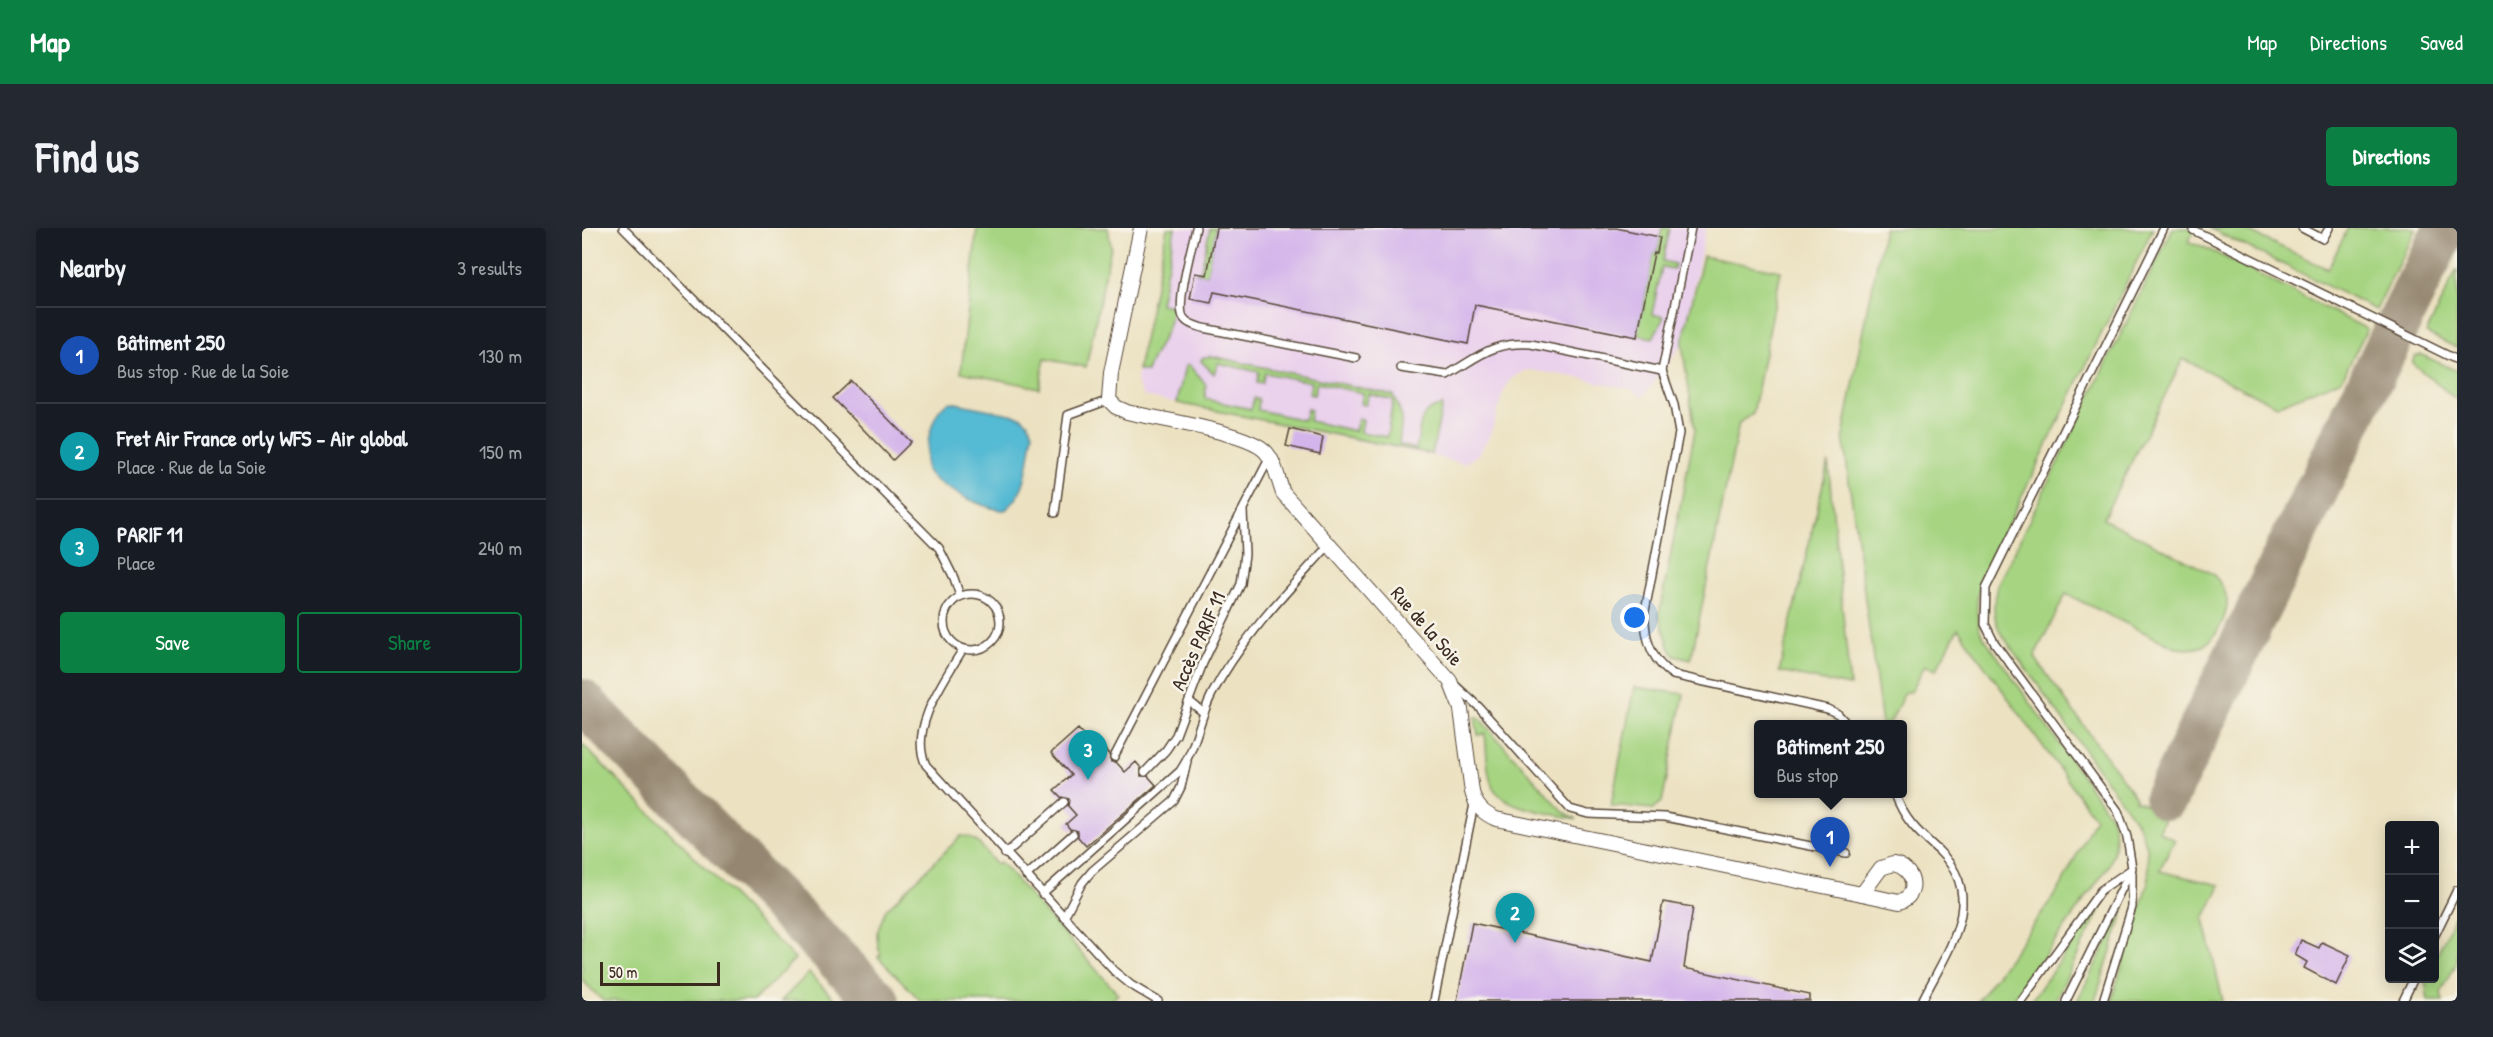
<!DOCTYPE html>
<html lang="en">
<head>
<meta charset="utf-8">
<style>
	body { margin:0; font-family:"Patrick Hand",sans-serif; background:#242831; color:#f1f3f6 }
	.controls { position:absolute; right:18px; bottom:18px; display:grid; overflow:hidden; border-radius:6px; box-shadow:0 3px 15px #0003 }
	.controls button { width:54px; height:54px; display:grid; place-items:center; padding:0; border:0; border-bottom:2px solid #363941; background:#171b24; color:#f1f3f6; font:30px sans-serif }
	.scale { position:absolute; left:18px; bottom:15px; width:120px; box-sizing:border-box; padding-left:6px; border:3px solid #3b2a1e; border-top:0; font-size:16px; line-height:21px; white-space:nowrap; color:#3b2a1e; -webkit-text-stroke:4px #f7f3e8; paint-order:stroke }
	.you { position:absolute; left:1053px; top:390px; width:21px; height:21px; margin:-15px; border:4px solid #fff; border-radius:50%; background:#1a73e8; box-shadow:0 0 0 9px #1a73e833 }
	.badge { display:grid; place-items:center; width:39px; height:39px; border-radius:50%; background:#0b8043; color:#fff; font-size:20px; font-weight:700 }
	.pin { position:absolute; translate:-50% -50px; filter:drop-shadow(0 2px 3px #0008) }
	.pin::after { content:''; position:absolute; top:32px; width:21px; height:18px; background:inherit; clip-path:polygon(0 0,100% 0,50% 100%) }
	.popup { position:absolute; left:1172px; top:492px; width:153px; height:78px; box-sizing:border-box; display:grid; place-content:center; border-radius:6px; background:#171b24; filter:drop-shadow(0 2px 4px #0005); font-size:20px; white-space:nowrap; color:#9ea1a6 }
	.popup b { font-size:22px; color:#f1f3f6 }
	.popup::after { content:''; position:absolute; left:50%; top:100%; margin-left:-12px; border:12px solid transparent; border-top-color:#171b24 }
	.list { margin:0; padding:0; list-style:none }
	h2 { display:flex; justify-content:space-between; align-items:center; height:78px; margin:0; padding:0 24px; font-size:26px }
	h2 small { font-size:20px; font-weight:400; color:#9ea1a6 }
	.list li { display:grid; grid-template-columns:39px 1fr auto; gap:18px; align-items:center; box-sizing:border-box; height:96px; padding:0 24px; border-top:2px solid #363941 }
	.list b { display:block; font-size:22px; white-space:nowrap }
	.list p { margin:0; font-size:20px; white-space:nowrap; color:#9ea1a6 }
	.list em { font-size:20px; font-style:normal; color:#9ea1a6 }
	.actions { display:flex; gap:12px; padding:18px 24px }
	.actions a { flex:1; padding:14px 0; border:2px solid #0b8043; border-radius:6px; text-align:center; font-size:21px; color:#0b8043 }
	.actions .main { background:#0b8043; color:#fff }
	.icon { flex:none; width:33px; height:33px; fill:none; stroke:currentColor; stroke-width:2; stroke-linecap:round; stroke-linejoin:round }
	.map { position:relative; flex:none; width:1875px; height:773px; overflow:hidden; border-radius:6px }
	header { display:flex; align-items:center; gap:36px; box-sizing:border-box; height:84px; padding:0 30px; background:#0b8043; color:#fff }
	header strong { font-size:28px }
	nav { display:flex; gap:33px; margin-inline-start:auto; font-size:21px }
	.intro { display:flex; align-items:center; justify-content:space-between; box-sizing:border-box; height:144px; padding:0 36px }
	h1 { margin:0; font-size:42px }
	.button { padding:15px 27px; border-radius:6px; background:#0b8043; color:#fff; font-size:21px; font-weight:700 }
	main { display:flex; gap:36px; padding:0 36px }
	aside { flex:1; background:#171b24; border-radius:6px; box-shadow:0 3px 15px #0003 }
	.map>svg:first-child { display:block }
</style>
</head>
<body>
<header>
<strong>Map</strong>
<nav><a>Map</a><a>Directions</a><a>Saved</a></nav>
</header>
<div class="intro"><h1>Find us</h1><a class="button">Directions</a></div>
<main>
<aside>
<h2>Nearby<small>3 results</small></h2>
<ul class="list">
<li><span class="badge" style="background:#1a4fb4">1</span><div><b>Bâtiment 250</b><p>Bus stop · Rue de la Soie</p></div><em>130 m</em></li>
<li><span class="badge" style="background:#0f9aa8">2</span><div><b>Fret Air France orly WFS - Air global</b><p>Place · Rue de la Soie</p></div><em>150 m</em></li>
<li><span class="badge" style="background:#0f9aa8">3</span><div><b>PARIF 11</b><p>Place</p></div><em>240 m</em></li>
</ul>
<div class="actions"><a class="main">Save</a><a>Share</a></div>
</aside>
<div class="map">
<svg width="1875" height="773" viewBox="0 0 1875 773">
	<rect width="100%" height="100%" fill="#f7f3e8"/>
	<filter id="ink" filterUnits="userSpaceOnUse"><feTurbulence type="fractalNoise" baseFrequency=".0167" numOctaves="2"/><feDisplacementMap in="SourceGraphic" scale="12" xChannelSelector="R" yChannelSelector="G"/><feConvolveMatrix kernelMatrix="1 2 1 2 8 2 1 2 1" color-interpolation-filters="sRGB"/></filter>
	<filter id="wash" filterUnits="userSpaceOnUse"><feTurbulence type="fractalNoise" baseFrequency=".008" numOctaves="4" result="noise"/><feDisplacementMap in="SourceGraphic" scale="24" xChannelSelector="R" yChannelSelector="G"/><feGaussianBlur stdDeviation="1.35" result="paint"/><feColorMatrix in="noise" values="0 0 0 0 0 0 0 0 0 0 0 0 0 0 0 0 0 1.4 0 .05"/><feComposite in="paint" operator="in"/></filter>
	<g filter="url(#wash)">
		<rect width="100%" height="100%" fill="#ece2c2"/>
		<path fill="#ead1ec" d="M585,0h539l-24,116 -39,53 -12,-8 -57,-12 -43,-7 -7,1 -11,7 -6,7 -5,10 -12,41 -12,18 -12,9 -322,-67 -8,-15z"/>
		<g fill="#a6d481" stroke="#707f50" stroke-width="1.5">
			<path d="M395,0h131l3,19 -25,120 -41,-8 -6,29 -78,-16z"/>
			<path d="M585,0h8l-15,76 11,2c3,22 -18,45 -24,66l-9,-2z"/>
			<path d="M628,0h6l-9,47 -11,-2 5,-2z"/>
			<path d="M1080,0h8l-7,33 12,3 -1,5 -12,-2 -10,47 12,3 -11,21 -16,-3 17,-82h3z"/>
			<path d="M1302,0h269l-170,348c-7,18 -8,39 -2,57l130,184c6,17 5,34 -3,50l-96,134h-34l83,-115 34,-68 -137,-189 -22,41 -11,-5 -14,27h-6l-16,32h-7l-39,-288z"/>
			<path d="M1591,0h22l-7,15 14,3 165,83 -25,50 -65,27 -94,-47 -80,160 110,55c16,18 18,29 8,51 -11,21 -21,26 -45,23l-110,-54 -30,59 -1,4 3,5 98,136 -1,2 31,16 -7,16 16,8 -16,31 61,14 -16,34 19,82h-112l38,-122 -2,-32 -8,-21 -137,-191c-10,-17 -9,-31 -5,-49z"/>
			<path d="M1627,0h32l87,41 20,-41h68l-40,82z"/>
			<path d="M1121,28l78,15 -28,143 -14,9 -48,237 -16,-4 -5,-7 -11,-35 36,-184 -13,-86z"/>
			<path d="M1875,41v79l-31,-15z"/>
			<path d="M1840,127l35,16v29l-45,-37 3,-7z"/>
			<path d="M629,128l182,39 9,22 -3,28 17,4c5,-21 1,-40 26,-43l-10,48 -255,-51 8,-37 4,-1 17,20 -1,14 46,10 3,-11 5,1 -1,11 46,10 3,-11 4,1 -2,11 46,10 3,-12 5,1 -2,12 26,5 6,-37 -24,-6 -3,11 -5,-1 2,-11 -46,-10 -3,12 -5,-1 2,-12 -46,-9 -3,11 -5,-1 2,-11 -41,-9 -4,11 -13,-13 1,-3z"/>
			<path d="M1246,234l22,224 -71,-14z"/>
			<path d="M1052,459l50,7 -22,108 -9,7 -42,-4z"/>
			<path d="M893,489h3l86,95 13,7c-22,-5 -76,-10 -85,-34 -6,-15 -5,-35 -7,-51l-7,1z"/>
			<path d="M0,516l213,215 -42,42h-150l-21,-21z"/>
			<path d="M379,608c16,-1 25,17 35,28l4,-2 118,132 -7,7h-190l-43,-44 3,-3 -3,-6 -1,-15 8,-22z"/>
			<path d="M1525,667l-52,106h-24z"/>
			<path d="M1543,678l-30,95h-18z"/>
			<path d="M1875,684v50l-16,31 2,8h-15l-3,-21 9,-2 1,-19z"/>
			<path d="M227,745l27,28h-55z"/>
		</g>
		<path fill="#55bad3" stroke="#487278" stroke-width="1.5" d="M369,174l69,14c7,4 10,8 13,17 -5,25 -5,62 -28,77 -17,1 -71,-25 -79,-41 -2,-16 6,-64 25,-67z"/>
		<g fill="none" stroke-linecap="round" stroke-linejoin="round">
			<g stroke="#948670" stroke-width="44">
				<path d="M0,473l296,300"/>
				<path d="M1584,570l279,-570"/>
			</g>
		</g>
		<g id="blocks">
			<g fill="#d4b5eb">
				<path d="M634,0h400l44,9 -3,16h-3l-17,84 -162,-32 -7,39 -254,-52 -3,11 -21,-4 5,-26 12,2z"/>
				<path d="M269,153l60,61 -18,18 -60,-62z"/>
				<path d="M708,201l33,8 -3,17 -34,-8z"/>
				<path d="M496,501l20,22 4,-4 7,7 2,8h5l9,10 11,-10 5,6v8h7l8,9 -70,61 -8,-9v-6l-8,-2 -4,-5 10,-9 -8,-9 1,-7 -8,-2 -7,-7 17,-15 -20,-22z"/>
				<path d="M1081,674l30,5 -9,61 126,27v6h-353l15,-78 180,39z"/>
				<path d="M1719,712l18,8 3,-6 28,13 -14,30 -32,-17 3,-6 -12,-7z"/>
			</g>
		</g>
	</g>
	<g filter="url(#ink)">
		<use href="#blocks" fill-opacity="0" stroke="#564637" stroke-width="1.5"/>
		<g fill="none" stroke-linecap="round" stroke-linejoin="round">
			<defs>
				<g id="lane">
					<path d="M41,0l316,320 15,30 6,18"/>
					<path d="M614,0c-4,18 -20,75 -13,89 4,7 13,9 20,11l153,30"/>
					<path d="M1720,0l21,11 6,-11"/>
					<path d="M1611,2l264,130"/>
					<path d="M819,140l46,7c33,-19 44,-33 84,-31l131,27 12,34 5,28 -34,178c-1,26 5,49 28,64l155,34 10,5 9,10"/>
					<path d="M1080,143l29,-143"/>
					<path d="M473,285l13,-98 41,-15"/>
					<circle cx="390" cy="394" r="28"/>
					<path d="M381,421c-18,30 -55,80 -37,116l188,206 17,14 27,16"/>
					<path d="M874,458l23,21 91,102 18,5 77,3 181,36"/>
					<path d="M607,473l15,12"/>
					<path d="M532,529l156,-300"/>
					<path d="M563,544l21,-22 10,-15 27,-72 38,-79 4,-30 -2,-43"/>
					<path d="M1313,566c10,27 23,38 44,57 50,48 7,101 -17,150"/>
					<path d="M423,626l59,-52"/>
					<path d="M444,648l47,-42"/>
					<path d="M460,666l138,-123c16,-23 19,-52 32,-77 30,-57 75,-102 117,-149"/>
					<path d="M482,689l18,-34 10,-12 82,-70 7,-14 6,-25"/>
					<path d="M1852,709l23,-47"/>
					<path d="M852,773l40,-197"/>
					<path d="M1439,773l80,-111 29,-20"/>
					<path d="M1484,773l66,-133 -5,-31 -9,-26 -124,-169 -9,-18 1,-36 178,-360"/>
					<path d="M1521,773l29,-94v-34"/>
					<path d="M1821,773l11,-23"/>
				</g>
				<g id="street">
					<path d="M559,0l-30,145 -2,27 7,7 11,5c30,7 119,20 138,39 10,10 13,29 18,42l167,188 11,28 11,83c4,15 11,21 24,27l366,75"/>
					<path d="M1311,636c21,3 28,31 6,38l-37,-8 19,-26z"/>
				</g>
			</defs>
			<use href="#lane" stroke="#564637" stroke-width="10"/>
			<use href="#street" stroke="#564637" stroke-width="16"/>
			<use href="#lane" stroke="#fff" stroke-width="7"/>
			<use href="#street" stroke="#fff" stroke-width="14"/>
		</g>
	</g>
	<g text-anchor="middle" stroke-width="5" stroke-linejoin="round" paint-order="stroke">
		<g font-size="20" fill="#3b2a1e" stroke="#f7f3e8">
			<text transform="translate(845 398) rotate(49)" y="7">Rue de la Soie</text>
			<text transform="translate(616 413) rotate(-66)" y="7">Accès PARIF 11</text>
		</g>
	</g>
</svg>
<div class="controls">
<button>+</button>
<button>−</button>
<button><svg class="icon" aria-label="layers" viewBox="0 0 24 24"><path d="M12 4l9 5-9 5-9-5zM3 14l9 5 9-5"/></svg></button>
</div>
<div class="scale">50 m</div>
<div class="you"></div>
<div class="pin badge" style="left:1248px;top:639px;background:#1a4fb4">1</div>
<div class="popup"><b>Bâtiment 250</b>Bus stop</div>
<div class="pin badge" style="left:933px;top:715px;background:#0f9aa8">2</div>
<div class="pin badge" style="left:506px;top:552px;background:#0f9aa8">3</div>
</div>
</main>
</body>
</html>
